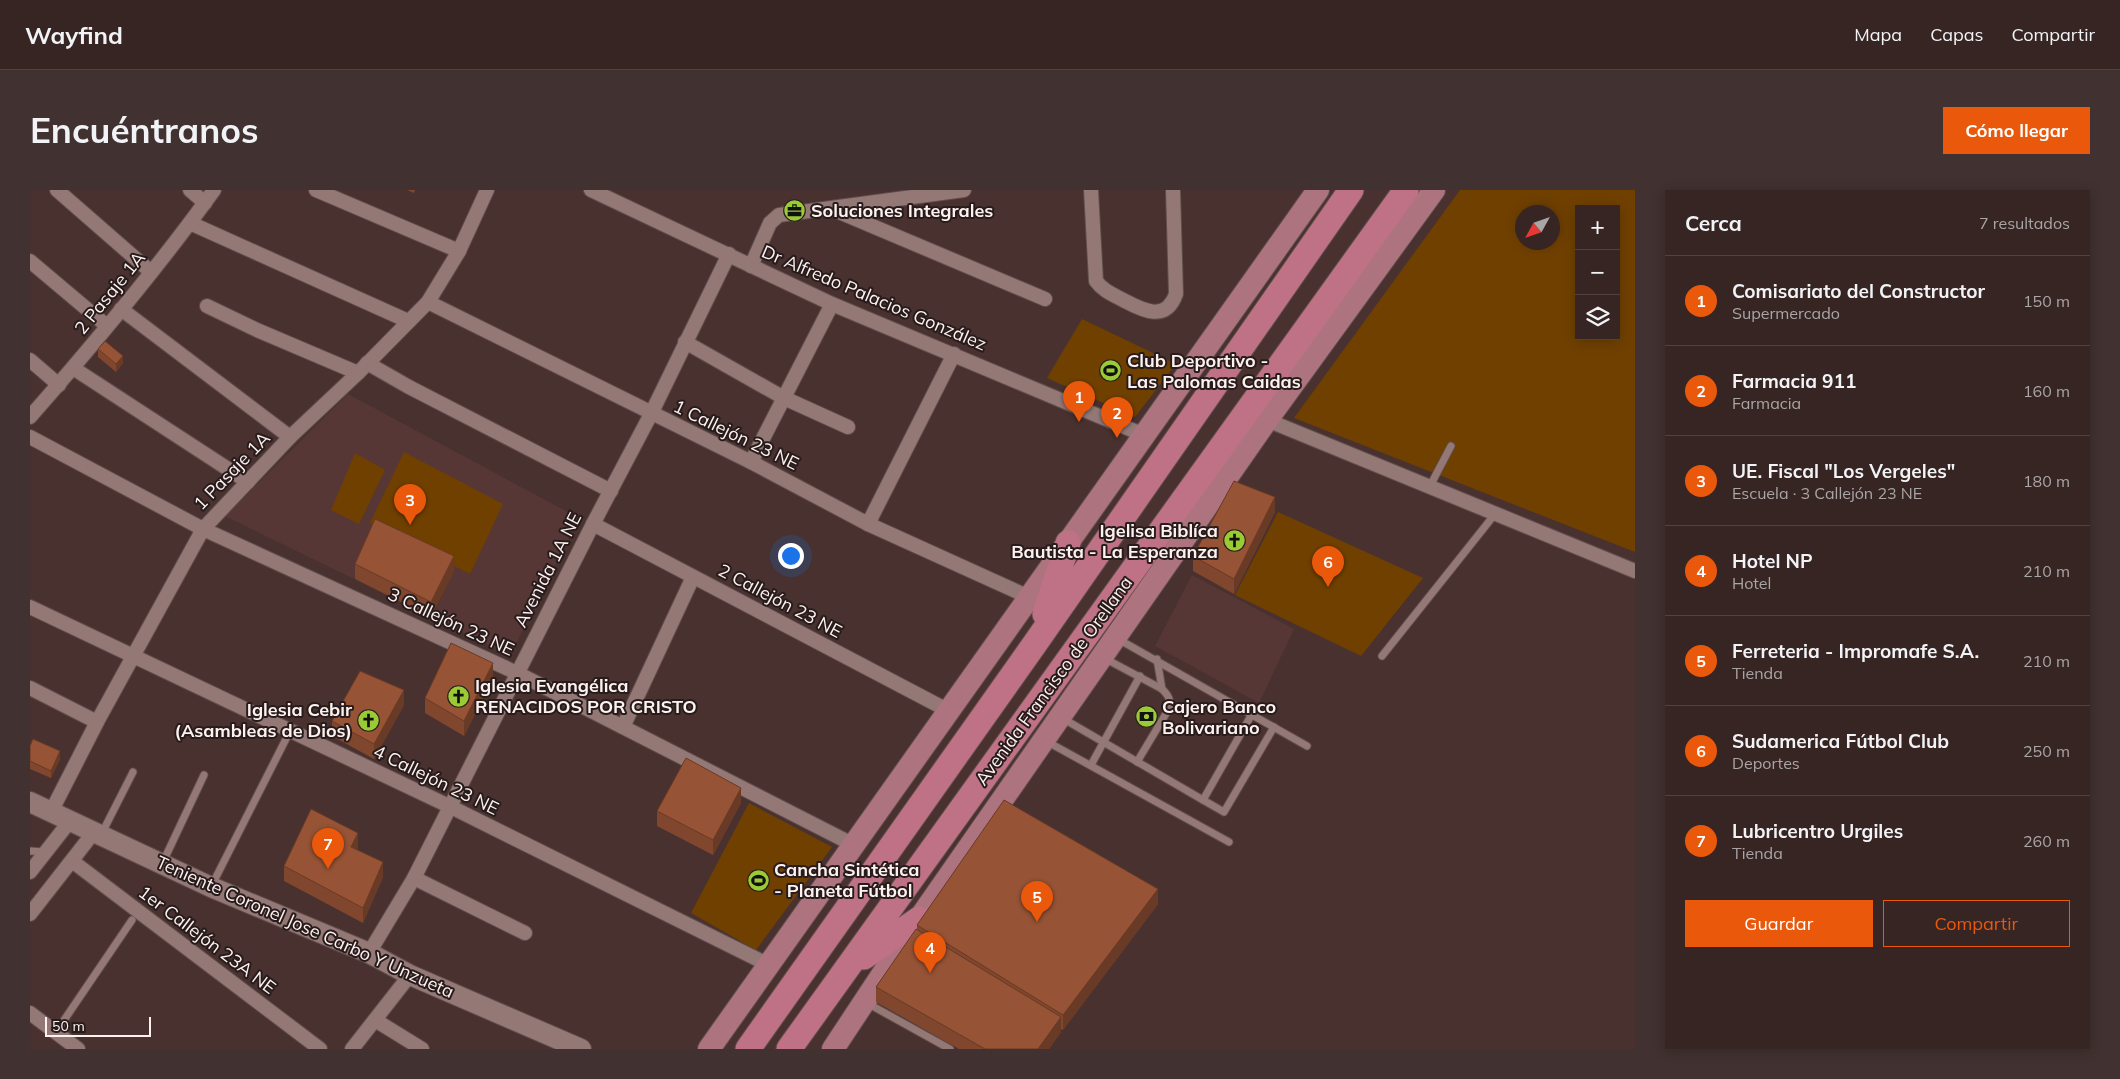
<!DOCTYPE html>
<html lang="es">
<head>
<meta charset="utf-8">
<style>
	body { margin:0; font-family:Mulish,sans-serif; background:#413130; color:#f1f3f6 }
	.controls { position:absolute; right:15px; top:15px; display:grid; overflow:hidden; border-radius:0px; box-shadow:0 2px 12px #0003 }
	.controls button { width:45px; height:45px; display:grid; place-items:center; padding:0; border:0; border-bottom:1px solid #504241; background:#362523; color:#f1f3f6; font:25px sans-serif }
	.compass { position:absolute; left:1485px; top:15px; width:45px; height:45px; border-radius:50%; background:#362523; box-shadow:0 2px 12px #0003; rotate:230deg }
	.scale { position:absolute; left:15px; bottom:12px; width:106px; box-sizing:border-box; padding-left:5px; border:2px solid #fef2f0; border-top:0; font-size:14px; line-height:18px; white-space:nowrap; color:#fef2f0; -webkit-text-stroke:4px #271c1b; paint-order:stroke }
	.you { position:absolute; left:760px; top:365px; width:18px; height:18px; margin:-12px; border:4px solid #fff; border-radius:50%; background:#1a73e8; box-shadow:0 0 0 8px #1a73e833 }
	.badge { display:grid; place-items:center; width:32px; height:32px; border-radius:50%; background:#ea580c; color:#fff; font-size:16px; font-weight:700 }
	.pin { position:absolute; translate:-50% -41px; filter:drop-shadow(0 1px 2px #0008) }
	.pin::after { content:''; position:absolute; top:26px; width:18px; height:15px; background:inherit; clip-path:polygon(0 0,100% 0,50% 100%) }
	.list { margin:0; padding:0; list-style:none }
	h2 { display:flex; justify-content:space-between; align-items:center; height:65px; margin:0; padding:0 20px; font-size:21px }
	h2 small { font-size:16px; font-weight:400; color:#aaa5a6 }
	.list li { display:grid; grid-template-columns:32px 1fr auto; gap:15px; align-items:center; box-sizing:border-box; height:90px; padding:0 20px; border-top:1px solid #504241 }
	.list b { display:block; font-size:19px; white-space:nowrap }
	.list p { margin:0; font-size:16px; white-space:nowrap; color:#aaa5a6 }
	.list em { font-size:16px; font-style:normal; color:#aaa5a6 }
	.actions { display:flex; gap:10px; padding:15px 20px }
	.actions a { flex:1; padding:11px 0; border:1px solid #ea580c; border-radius:0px; text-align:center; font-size:18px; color:#ea580c }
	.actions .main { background:#ea580c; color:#fff }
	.icon { flex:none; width:28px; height:28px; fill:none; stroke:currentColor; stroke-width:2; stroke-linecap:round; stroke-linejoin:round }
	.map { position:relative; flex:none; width:1605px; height:859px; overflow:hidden; border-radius:0px }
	header { display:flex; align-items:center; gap:30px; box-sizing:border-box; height:70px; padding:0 25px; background:#362523; border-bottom:1px solid #504241 }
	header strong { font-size:24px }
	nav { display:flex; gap:28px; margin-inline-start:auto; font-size:18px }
	.intro { display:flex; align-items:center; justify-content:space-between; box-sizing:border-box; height:120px; padding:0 30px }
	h1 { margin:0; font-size:35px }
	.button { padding:12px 22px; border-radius:0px; background:#ea580c; color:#fff; font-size:18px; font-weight:700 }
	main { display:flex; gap:30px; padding:0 30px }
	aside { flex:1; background:#362523; border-radius:0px; box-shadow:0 2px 12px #0003 }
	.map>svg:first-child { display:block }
</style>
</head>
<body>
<header>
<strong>Wayfind</strong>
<nav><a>Mapa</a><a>Capas</a><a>Compartir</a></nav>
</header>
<div class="intro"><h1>Encuéntranos</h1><a class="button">Cómo llegar</a></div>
<main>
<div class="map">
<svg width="1605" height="859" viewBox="0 0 1605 859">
	<rect width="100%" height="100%" fill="#48312f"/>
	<g fill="#563735">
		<path d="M318,204l231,124 -69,138 -78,-39 22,-47 -80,-37 -20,46 -129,-63z"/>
		<path d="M1162,385l102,54 -35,74 -104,-57z"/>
	</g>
	<g fill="#704000" fill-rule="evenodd">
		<path d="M1430,0h175v362l-341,-134zM1549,19h37v127h-37zM1492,22h30v30h-30z"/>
		<path d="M1052,129l94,45 -41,53 -88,-39z"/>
		<path d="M374,262l99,52 -33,70 -100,-51z"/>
		<path d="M325,263l30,17 -26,54 -28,-14z"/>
		<path d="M1248,322l145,66 -62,78 -126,-61z"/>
		<path d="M719,613l83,44 -76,103 -65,-37z"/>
	</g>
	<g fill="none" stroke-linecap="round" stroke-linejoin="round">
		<defs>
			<g id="lane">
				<path d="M1400,296l21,-40"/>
				<path d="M1088,449l189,107"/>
				<path d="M1352,466l113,-142"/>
				<path d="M1074,468l58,31c6,6 8,9 8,18l-33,55"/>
				<path d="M1127,469l5,30"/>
				<path d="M1032,528l141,82 49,-86"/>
				<path d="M1016,551l183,101"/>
				<path d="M1061,575l49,-89"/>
				<path d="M1173,610l21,12 50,-85"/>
				<path d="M72,643l31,-61"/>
				<path d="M0,661l15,1"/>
				<path d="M133,672l41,-87"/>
				<path d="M182,695l78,-154"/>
				<path d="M837,813l83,46"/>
				<path d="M26,842l76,-112"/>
			</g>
			<g id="street">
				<path d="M27,0l94,82"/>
				<path d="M160,0l15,13"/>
				<path d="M286,0l143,61"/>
				<path d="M561,0l241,114 312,131"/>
				<path d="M1061,0l5,91c7,10 18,14 29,20 19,10 41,21 51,-7l-3,-104"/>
				<path d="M802,19l213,90"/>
				<path d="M160,33l218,98"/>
				<path d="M0,71l77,65"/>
				<path d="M721,76l19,-43 9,-8 185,-25"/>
				<path d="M398,112l323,160 117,62 161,73"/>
				<path d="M177,116l50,24 101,43"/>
				<path d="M91,119l169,128"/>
				<path d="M655,152l99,56 64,29"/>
				<path d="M0,170l29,25"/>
				<path d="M337,173l42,24 202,104"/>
				<path d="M43,178l175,114"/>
				<path d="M0,227c64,-73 127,-148 184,-227"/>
				<path d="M1237,230l368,151"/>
				<path d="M0,247l173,92 314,144 337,172"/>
				<path d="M721,272l81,-158"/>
				<path d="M563,334l356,187"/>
				<path d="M838,334l86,-170"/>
				<path d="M0,417l421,200 318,158"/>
				<path d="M0,498l67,34"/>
				<path d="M593,537l70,-150"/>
				<path d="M21,622l46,-90 106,-193 87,-92 68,-64 70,-71 31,-51 28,-61"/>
				<path d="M42,671l248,188"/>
				<path d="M0,682l40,-51"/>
				<path d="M384,688l111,55"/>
				<path d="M0,724l64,-82"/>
				<path d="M339,763l45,-75 179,-354 58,-110 78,-160"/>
				<path d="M0,823l48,36"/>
				<path d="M345,830l47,29"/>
				<path d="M322,859l58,-74"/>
			</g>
			<path id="secondary" d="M0,612l181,85 158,66 41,22 171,74"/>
			<g id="primary">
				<path d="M679,859l609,-859"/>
				<path d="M803,859l86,-130 348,-499 167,-230"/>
			</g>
			<g id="highway">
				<path d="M1015,424l23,-71"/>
				<path d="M834,767l55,-38"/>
				<path d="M718,859l286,-404 317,-455"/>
				<path d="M759,859l617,-859"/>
			</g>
		</defs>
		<use href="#lane" stroke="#604d4b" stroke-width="9"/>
		<use href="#street" stroke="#604d4b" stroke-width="16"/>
		<use href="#secondary" stroke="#604d4b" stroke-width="22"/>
		<use href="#primary" stroke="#604d4b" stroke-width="24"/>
		<use href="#highway" stroke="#604d4b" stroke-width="27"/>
		<use href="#lane" stroke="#937876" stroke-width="7"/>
		<use href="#street" stroke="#937876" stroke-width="14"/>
		<use href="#secondary" stroke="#937876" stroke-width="20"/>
		<use href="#primary" stroke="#ad7480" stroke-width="22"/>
		<use href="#highway" stroke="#bf7286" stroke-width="25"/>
	</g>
	<g fill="#81472e">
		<path d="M377,0h8l-1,3z"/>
		<path d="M68,159l25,14 -7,9 -18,-15z"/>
		<path d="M1245,322l-41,82 -41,-23v-15z"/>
		<path d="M325,374l99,7 -23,46 -76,-38z"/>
		<path d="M463,488l-29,58 -39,-23v-15z"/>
		<path d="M374,515l-30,54 -42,-23v-15z"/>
		<path d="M0,556l30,13 -9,19 -21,-9z"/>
		<path d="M711,613l-28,52 -56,-29v-15z"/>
		<path d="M328,658l-1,2 26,27 -20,46 -79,-42v-15z"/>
		<path d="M1128,714l-95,126 -2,-1v3l-12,17h-90l-83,-47v-15l41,-57v-5z"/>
	</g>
	<g fill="#693a25">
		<path d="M93,166v7l-7,9v-8z"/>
		<path d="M1245,307v15l-41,82v-15z"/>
		<path d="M424,366v15l-23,46v-15z"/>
		<path d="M463,473v15l-29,58v-15z"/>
		<path d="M374,500v15l-30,54v-15z"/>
		<path d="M30,561v8l-9,19v-7z"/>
		<path d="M711,598v15l-28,52v-15z"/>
		<path d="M328,643v15l-7,14v-15z"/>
		<path d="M353,672v15l-20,46v-15z"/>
		<path d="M1128,699v15l-95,126v-15z"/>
		<path d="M1031,827v15l-12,17h-11z"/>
	</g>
	<g fill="#965335" stroke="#693a25">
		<path d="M75,151l18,15 -7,8 -18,-15z"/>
		<path d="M1204,291l41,16 -41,82 -41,-23z"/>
		<path d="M345,329l79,37 -23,46 -76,-38z"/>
		<path d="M421,453l42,20 -29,58 -39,-23z"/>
		<path d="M330,481l44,19 -30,54 -42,-23z"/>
		<path d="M3,549l27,12 -9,20 -21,-10v-15z"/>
		<path d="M656,568l55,30 -28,52 -56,-29z"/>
		<path d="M974,610l154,89 -95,126 -146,-90z"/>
		<path d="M281,619l47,24 -7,14 32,15 -20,46 -79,-42z"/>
		<path d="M886,739l145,88 -23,32h-53l-109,-62z"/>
	</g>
	<defs>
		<symbol id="office-disc" viewBox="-11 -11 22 22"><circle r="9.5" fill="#9acb34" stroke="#271c1b"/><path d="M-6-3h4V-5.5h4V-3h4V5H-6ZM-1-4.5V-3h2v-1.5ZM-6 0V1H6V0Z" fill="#111"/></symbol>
		<symbol id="stadium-disc" viewBox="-11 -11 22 22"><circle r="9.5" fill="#9acb34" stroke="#271c1b"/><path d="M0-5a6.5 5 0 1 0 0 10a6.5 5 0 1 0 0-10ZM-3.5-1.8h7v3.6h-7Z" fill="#111"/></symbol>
		<symbol id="church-disc" viewBox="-11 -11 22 22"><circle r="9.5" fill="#9acb34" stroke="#271c1b"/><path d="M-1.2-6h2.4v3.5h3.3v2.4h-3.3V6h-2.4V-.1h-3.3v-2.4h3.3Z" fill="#111"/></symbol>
		<symbol id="bank-disc" viewBox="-11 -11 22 22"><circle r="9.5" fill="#9acb34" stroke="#271c1b"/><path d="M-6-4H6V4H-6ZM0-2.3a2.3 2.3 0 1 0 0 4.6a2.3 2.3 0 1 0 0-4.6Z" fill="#111"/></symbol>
	</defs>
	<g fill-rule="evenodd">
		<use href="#office-disc" x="752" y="8" width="25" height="25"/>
		<use href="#stadium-disc" x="1068" y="168" width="25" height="25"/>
		<use href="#church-disc" x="1192" y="338" width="25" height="25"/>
		<use href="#church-disc" x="416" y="494" width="25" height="25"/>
		<use href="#bank-disc" x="1104" y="514" width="25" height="25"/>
		<use href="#church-disc" x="326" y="518" width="25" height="25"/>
		<use href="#stadium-disc" x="716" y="678" width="25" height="25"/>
	</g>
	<g text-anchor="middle" stroke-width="4" stroke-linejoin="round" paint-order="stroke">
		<g font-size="18" font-weight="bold" fill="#fef2f0" stroke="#271c1b" text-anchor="start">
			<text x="781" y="27">Soluciones Integrales</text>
			<text x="1097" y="177">Club Deportivo -<tspan x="1097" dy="21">Las Palomas Caidas</tspan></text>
			<text x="1188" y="347" text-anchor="end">Igelisa Biblíca<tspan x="1188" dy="21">Bautista - La Esperanza</tspan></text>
			<text x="445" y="502">Iglesia Evangélica<tspan x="445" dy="21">RENACIDOS POR CRISTO</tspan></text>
			<text x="1132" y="523">Cajero Banco<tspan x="1132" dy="21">Bolivariano</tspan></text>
			<text x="322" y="526" text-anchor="end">Iglesia Cebir<tspan x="322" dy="21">(Asambleas de Dios)</tspan></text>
			<text x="744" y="686">Cancha Sintética<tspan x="744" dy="21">- Planeta Fútbol</tspan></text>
		</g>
		<g font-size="18" fill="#fef2f0" stroke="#271c1b">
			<text transform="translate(80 103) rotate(-51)" y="6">2 Pasaje 1A</text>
			<text transform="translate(844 108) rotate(23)" y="6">Dr Alfredo Palacios González</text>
			<text transform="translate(706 245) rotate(26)" y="6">1 Callejón 23 NE</text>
			<text transform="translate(202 281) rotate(-46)" y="6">1 Pasaje 1A</text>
			<text transform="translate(518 380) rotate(-63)" y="6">Avenida 1A NE</text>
			<text transform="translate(750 411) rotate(28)" y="6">2 Callejón 23 NE</text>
			<text transform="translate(421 432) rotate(25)" y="6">3 Callejón 23 NE</text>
			<text transform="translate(1024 491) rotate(-54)" y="6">Avenida Francisco de Orellana</text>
			<text transform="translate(406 590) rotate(26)" y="6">4 Callejón 23 NE</text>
			<text transform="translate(275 737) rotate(24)" y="6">Teniente Coronel Jose Carbo Y Unzueta</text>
			<text transform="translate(177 750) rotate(37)" y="6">1er Callejón 23A NE</text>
		</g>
	</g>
</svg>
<div class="controls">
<button>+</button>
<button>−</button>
<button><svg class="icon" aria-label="layers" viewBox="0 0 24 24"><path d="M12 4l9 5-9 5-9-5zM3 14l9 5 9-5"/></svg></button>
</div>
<svg class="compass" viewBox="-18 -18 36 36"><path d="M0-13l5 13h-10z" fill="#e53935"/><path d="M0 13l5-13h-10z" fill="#aaa5a6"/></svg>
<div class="scale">50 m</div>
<div class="you"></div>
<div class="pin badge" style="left:1049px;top:232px">1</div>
<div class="pin badge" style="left:1087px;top:248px">2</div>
<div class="pin badge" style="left:380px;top:335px">3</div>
<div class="pin badge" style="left:900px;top:783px">4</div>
<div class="pin badge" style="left:1007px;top:732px">5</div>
<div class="pin badge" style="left:1298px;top:397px">6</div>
<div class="pin badge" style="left:298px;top:679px">7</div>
</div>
<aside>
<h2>Cerca<small>7 resultados</small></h2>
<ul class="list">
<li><span class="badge">1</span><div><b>Comisariato del Constructor</b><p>Supermercado</p></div><em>150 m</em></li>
<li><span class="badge">2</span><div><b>Farmacia 911</b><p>Farmacia</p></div><em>160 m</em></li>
<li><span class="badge">3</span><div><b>UE. Fiscal &quot;Los Vergeles&quot;</b><p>Escuela · 3 Callejón 23 NE</p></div><em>180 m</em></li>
<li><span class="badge">4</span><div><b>Hotel NP</b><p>Hotel</p></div><em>210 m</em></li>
<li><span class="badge">5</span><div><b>Ferreteria - Impromafe S.A.</b><p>Tienda</p></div><em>210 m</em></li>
<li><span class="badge">6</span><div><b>Sudamerica Fútbol Club</b><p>Deportes</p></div><em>250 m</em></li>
<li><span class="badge">7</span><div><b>Lubricentro Urgiles</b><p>Tienda</p></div><em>260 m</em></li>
</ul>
<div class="actions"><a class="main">Guardar</a><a>Compartir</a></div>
</aside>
</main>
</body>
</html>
